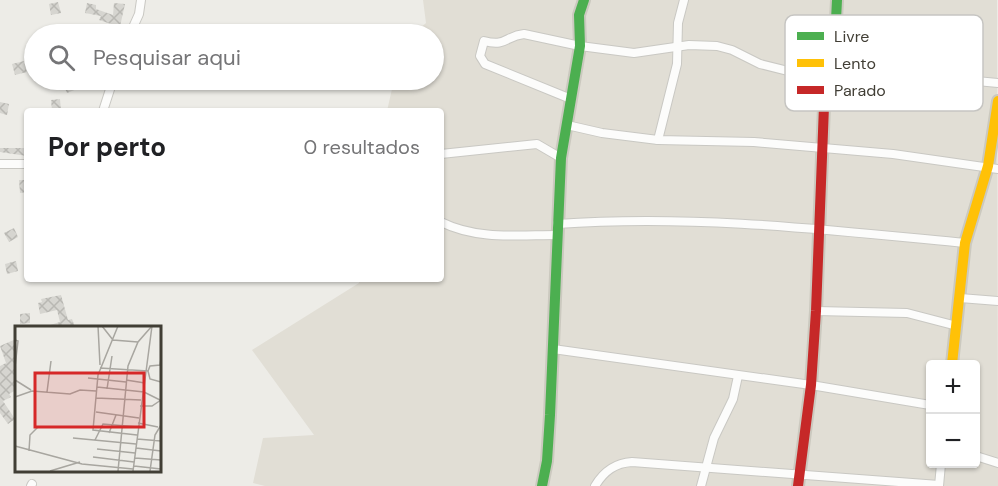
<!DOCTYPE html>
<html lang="pt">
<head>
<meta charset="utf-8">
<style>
	body { margin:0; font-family:"DM Sans",sans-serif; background:#f6f6f6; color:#202124 }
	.controls { position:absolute; right:18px; bottom:18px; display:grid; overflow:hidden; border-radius:6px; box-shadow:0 2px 4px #0004 }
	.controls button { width:54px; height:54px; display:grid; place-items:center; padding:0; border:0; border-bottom:2px solid #e0e0e0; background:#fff; color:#202124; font:30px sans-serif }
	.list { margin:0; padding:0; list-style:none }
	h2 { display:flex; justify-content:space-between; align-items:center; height:78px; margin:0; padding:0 24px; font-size:26px }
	h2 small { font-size:20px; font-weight:400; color:#757577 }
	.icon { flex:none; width:33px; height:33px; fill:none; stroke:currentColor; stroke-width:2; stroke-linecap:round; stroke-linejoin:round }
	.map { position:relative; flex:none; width:998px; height:486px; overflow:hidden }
	.search { position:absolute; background:#fff; box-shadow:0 2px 4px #0004; left:24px; top:24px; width:420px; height:66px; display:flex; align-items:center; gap:15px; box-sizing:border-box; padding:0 21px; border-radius:33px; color:#757577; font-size:22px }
	.panel { position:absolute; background:#fff; box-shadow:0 2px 4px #0004; left:24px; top:108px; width:420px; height:174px; border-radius:6px }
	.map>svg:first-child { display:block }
</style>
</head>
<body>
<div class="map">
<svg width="998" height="486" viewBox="0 0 998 486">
	<defs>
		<pattern id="building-cross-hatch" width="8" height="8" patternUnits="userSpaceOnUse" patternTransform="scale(1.5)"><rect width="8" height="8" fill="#d6d5d0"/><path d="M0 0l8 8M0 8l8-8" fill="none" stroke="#b9b8b3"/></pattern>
	</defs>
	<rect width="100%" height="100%" fill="#edece7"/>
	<path fill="#e1ded5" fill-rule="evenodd" d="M423,0h574l1,486h-733l-12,-3 10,-45 51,-3 -62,-85 107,-67v-4h82v-168h-54l7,-31h40v-46h-21l13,-11zM930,364h46v100h-46z"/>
	<g fill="url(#building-cross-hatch)">
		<path d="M58,2l3,11 -10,2 -2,-11z"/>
		<path d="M87,3l9,2v4l17,6 1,-12 11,1 -6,27 -9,-2 1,-5 -12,-4 2,-4 -16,-3z"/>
		<path d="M24,61l3,11 -12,3 -3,-11z"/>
		<path d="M73,80l4,9 -10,4 -4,-9z"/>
		<path d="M60,99l1,12h-9l-1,-11z"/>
		<path d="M0,102l9,2 -2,11 -7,-2z"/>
		<path d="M0,148h27v8l-27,-4z"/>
		<path d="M19,180h8v12l-7,1z"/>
		<path d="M14,228l4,9 -9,5 -5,-9z"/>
		<path d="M16,261l2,10 -11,3 -2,-10z"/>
		<path d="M61,295l7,25 4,-1 3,8h-24l-1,-2 10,-3 -3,-12 -17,4 -2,-11 4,-1 -1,-3z"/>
		<path d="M30,313v10l-10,1v-10z"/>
		<path d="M16,339v51l-7,4 2,3 -8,4 12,18 -7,5 -8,-11v-47l6,-3 -6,-17z"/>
	</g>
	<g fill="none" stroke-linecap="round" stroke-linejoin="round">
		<defs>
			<g id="street">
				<path d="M130,34l9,-20 2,-14"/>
				<path d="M831,64l50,8 117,11"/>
				<path d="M571,99l-86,-35 -5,-8 4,-15c23,6 21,-5 40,-7l56,12 54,7 55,-8 28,1 15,4 28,14 68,17"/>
				<path d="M103,111l10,-31"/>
				<path d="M567,125l35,8 56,7 96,2 139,12 105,15"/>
				<path d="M658,140l19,-76 1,-41 6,-23"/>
				<path d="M441,154l96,-10 24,14"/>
				<path d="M0,164h27"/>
				<path d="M441,222c36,18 77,13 116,13"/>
				<path d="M557,224c137,-10 273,6 408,19"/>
				<path d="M960,298l38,3"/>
				<path d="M816,311l91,2 50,13"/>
				<path d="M553,349l258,36 119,20"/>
				<path d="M976,456l22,7"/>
				<path d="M31,486l1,-2"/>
				<path d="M595,486c9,-15 20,-23 37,-24l307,23"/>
				<path d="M701,486l13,-48 19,-39 5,-23"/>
				<path d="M939,486l2,-22"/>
			</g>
			<g id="fast">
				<path d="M827,86l8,-46 2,-40"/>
				<path d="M542,486l5,-25 3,-46 11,-257 19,-112 -1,-31 5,-15"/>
			</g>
			<path id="slow" d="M952,364l13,-121 23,-77 10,-65"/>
			<path id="jam" d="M798,486l13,-101 5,-74 8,-205 3,-20"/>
		</defs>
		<use href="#street" stroke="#c9c8c3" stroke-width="10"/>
		<use href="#fast" stroke="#cbc9bf" stroke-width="14"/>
		<use href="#slow" stroke="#cbc9bf" stroke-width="14"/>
		<use href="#jam" stroke="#cbc9bf" stroke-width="14"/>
		<use href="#street" stroke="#fcfcfb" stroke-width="8"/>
		<use href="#fast" stroke="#4caf50" stroke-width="10"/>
		<use href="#slow" stroke="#ffc107" stroke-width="10"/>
		<use href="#jam" stroke="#c62828" stroke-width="10"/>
	</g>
	<g transform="translate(15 326)">
		<rect width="146" height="146" fill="#edece7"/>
		<path fill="none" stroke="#a8a6a0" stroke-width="1.5" d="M83,0l2,39M87,0l11,14 25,2M103,0l-20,49 -5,55 44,5M0,14l3,1 -3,26M85,42l48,3 2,-5 10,-1 1,-6M133,45l2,8 11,3M73,52l38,4M0,54l16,10M111,54l19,3M82,61l47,5 16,8M92,63l5,-33M32,66l4,-31M0,71l17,-6 38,3 10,-4 16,1M81,72l45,2M125,80h12l9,-6M81,86l43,6M123,97l20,4M94,107l7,-18M58,112l63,6M122,113l24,2M80,114l8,-16 35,3M0,120l67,18 51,5M121,122l25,3M82,123l38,4M14,125l1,-16 8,-8M78,131l41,5M120,132l26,2M119,140l27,3M35,145l30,-9M103,145l10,-105 10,-24 14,-16M118,145l19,-145M135,145l5,-36 6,-10"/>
		<path fill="#d62828" fill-opacity="0.15" stroke="#d62828" stroke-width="3" d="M20,47h109v54h-109z"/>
		<rect width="146" height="146" fill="none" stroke="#413e35" stroke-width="3"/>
	</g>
	<rect x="785" y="15" width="198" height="96" rx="9" fill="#fff" stroke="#c6c5c2" stroke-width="1.5"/>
	<rect x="797" y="32" width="27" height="8" fill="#4caf50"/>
	<rect x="797" y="59" width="27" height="8" fill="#ffc107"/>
	<rect x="797" y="86" width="27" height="8" fill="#c62828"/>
	<g font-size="16" fill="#413e35">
		<text x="834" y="42">Livre</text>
		<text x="834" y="69">Lento</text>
		<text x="834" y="96">Parado</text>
	</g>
</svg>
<div class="controls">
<button>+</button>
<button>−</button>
</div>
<div class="search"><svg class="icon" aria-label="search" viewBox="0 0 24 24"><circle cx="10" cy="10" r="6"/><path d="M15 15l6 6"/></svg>Pesquisar aqui</div>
<section class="panel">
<h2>Por perto<small>0 resultados</small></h2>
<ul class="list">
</ul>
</section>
</div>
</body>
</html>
